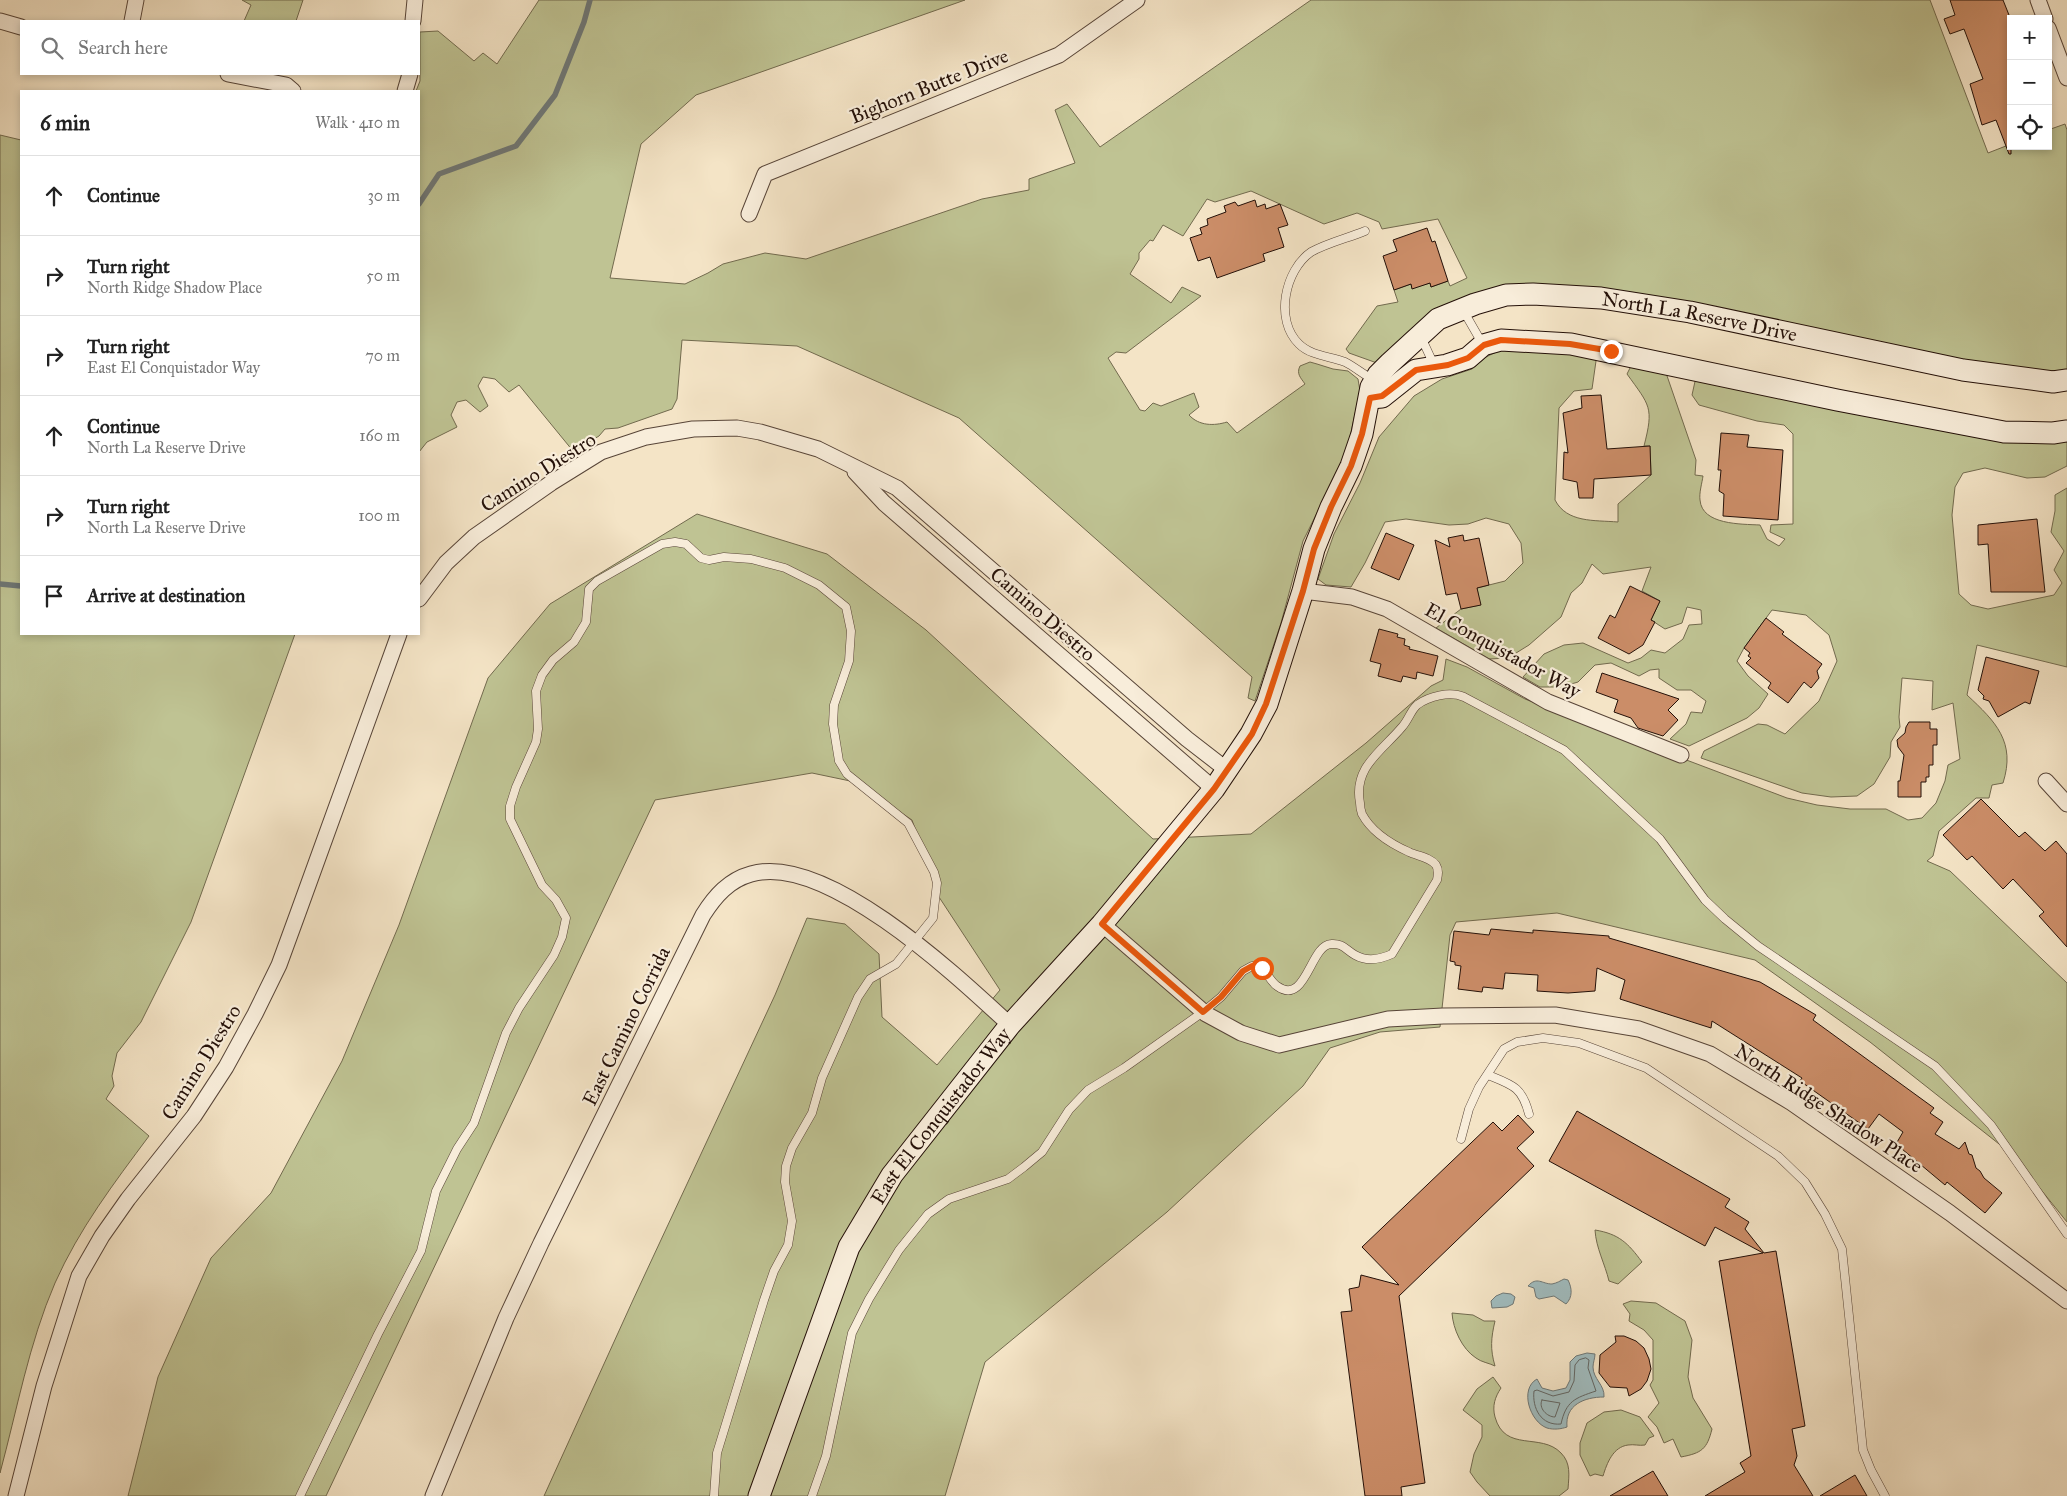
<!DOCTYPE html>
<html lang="en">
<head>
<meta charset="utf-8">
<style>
	body { margin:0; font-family:"IM FELL Great Primer",serif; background:#f2f2f2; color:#222 }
	.controls { position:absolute; right:15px; top:15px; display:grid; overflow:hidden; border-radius:0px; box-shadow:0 2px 8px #0003 }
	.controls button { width:45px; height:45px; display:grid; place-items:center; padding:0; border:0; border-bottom:1px solid #e0e0e0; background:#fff; color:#222; font:25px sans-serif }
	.stop { position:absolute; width:15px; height:15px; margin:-11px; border:4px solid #ea580c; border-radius:50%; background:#fff }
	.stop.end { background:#ea580c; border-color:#fff; box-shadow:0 1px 5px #0008 }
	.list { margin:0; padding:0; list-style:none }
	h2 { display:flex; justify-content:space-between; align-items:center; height:65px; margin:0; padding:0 20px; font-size:21px }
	h2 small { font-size:16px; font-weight:400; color:#767676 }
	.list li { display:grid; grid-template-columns:32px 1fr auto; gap:15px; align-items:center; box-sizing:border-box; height:80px; padding:0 20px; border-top:1px solid #e0e0e0 }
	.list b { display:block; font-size:19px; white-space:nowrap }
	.list p { margin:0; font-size:16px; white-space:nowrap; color:#767676 }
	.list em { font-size:16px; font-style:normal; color:#767676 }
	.icon { flex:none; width:28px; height:28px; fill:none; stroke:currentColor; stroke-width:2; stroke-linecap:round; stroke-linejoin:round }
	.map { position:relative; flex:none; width:2067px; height:1496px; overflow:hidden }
	.search { position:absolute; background:#fff; box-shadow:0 2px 8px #0003; left:20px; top:20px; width:400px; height:55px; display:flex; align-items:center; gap:12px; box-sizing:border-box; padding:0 18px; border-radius:0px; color:#767676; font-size:19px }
	.panel { position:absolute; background:#fff; box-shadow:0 2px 8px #0003; left:20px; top:90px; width:400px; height:545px; border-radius:0px }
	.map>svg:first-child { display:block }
</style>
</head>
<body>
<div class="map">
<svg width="2067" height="1496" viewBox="0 0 2067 1496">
	<rect width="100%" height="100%" fill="#f4e4c6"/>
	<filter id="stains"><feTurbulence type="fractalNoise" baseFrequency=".004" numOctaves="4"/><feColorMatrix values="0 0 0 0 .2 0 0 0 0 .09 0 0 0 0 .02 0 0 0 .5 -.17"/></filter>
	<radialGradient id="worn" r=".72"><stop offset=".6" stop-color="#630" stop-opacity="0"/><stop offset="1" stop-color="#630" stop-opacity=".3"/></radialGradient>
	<g fill="#bfc393" stroke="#726a4e">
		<path d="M242,0h61l-7,21h-52l7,-16z"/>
		<path d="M539,0h426l-269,95 -55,49 -31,134 75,6 23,-11 15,-9 42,-11 41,6 176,-60 47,-9v-11l46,-16 -20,-53 12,-6 33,43 211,-147h619l58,153 23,-9v2h37v-16l17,-6 2,6v246l-568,-85 -122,72 -28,-10 -3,-4 31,-43 21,-4 -4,-12 17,-6 1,4 18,-5 1,4 17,-6 2,5 17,-8 -29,-59 -56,10 -3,-7 -22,-9 -33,11 -73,-33 -36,11 -8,-3 -24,37 -20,-11 -10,16 -3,-1 -11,13v6l-9,15 41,29 11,-16 19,9 -75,57 -10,-1 -8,6 32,52 5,1 8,-8 8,3 33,-13 5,14 -10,8c10,11 25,11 38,7l10,11 68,-49c-4,-6 -9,-10 -5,-18l10,-4 7,2 16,5 15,2 10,8 2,12 -14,64 -43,86 -22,82 -26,78 -7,-3 4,-21 -293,-259 -162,-72 -115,-6 -5,59 -5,10 -54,19 -13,1 -6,7 -26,15 -54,-66 -10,7 -14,-13 -12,-2 -5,9 10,20 -8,6 -14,-12 -9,2 -6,13 6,12 -30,15 -8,10v-361h-3l4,-10v-49l18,-1 36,30 9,-8 14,11z"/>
		<path d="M0,135l21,5v494h274l-104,288 -50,100 -24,31 -5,23 2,10 -8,13 43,37c-35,47 -70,93 -94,147 -26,60 -38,127 -55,190z"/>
		<path d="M1502,349l95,5 -5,35 -18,2 -15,17 -4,92c12,23 39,20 63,22v-18l33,-29 -1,-29h-6c10,-39 6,-40 -17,-72l4,-8 34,4 31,90 -1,15 8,1c-1,7 -4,17 -3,24 2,25 41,24 60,25l7,14 12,7 6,-7 -15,-7 1,-7 22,-1v-90l-9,-9 -27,-4 -58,-16 -7,-10 4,-18 371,61v28l-22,11 -18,1 -42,-10 -22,5 -8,14 -3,28 7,79 12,11 17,4 66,-14 8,-12 -8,-13 10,-19 -13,-19 4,-21v-16l12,-7v179l-90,-22 -10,50c29,27 49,47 36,88l-11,2 -3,13h-13l-37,33 -6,25 -6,5 23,10 117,112v239l-54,-67 -143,-113 -115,-82 -198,-47 -101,9 -6,13 -10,92 -60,5 -50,16 -27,38 -136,126 -182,150 -40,134h-401l89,-196 142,-305 32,-77 38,6 34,30 3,63 55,48 63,-75 -61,-93 -27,-77 -57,-38 -43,-9 -157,27 -329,696h-198l30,-119 53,-119 60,-65 71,-132 57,-136 89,-247 62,-74 147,-90 130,40 99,76 227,209 98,-5 115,-91 65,-57 12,-6 3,-21 21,8 58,32 262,99 30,7 33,4h36l22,11 14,-2 14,-15 9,-22 3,-16 12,-6 -7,-56 -21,7 1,-29 -31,-3 -3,39 1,10 -9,15 -1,15 -16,27 -17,12 -26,1 -29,-4 -101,-35 3,-7 54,-27 9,1 18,9 34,-33 18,-40 -8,-26 -23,-20 -34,-5 -28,38 -7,13 11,15 20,18 -9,14 -12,10 -58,28 -19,-7 16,-15 5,-12 11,1 4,-12 -15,-11h-14l-18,-12v-9l-9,1 -11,6 -28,-13 -16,2 -17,17 -17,5h-21l-17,-10 21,-23 20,-9 19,-2 45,20 13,-5 10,-8 14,3 18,-14 6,-14 13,-1 -1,-14 -14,-3 -5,16 -17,6 -14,-9 9,-19 -18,-10 9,-24 -48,7 -11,-10 -10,19 -11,10 -10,24 -32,28 -21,13 -19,1 -53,-31 25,-19 19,-4 -3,-17 28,-7 18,-18 -2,-20 -12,-19 -23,-6 -18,6 -19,1 -43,-6 -21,3 -20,41 -14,24 -25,-2 -8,-6 16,-45 26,-51 19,-46 35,-41 28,-17 30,-10 14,-12z"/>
		<path d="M1595,1230c24,4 33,13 47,32l-24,22 -9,-3c-4,-17 -13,-33 -14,-51z"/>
		<path d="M1631,1301l25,2 29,18 7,19 -4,37 5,21 19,31c-5,20 -10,24 -31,28l-8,-18 -9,4 -7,-16 -9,-10 11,-14 -9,-18 3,-5v-40l-9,-10 -15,-9 1,-7 -7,-10z"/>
		<path d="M1452,1313l21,2 11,6h11c-4,17 -5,28 0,45 -6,-3 -14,-4 -19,-8 -14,-9 -23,-29 -24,-45z"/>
		<path d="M1493,1377l8,11c-6,9 -9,18 -6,29 10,36 46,15 66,36 10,10 8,22 7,36l-9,7h-69l-13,-14 -7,-10 4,-18 8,-17v-12l-19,-15 14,-21z"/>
		<path d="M1621,1410l19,7 14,19 -5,2 -4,7c-6,1 -11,-1 -17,0 -15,2 -21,18 -25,31l-8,-2 -5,2 -10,-21v-12l7,-20 17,-11z"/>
	</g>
	<g fill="#a0bcbf" stroke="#6e7776">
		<path d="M1564,1279l4,1c4,8 5,17 -2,24l-12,-8 -15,3 -3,-2 -2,-9 -6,-2c9,-10 14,-2 24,-2 5,-1 8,-3 12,-5z"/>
		<path d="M1503,1293l8,1 4,3 -2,7 -6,3 -15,1 -1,-7 5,-5z"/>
		<path d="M1587,1353l8,1c0,4 -2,9 -2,13 0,12 12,18 11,30 -20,0 -39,8 -37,30 -6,2 -13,3 -20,1 -17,-6 -28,-39 -10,-49l5,9 11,3 13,-3 4,-8v-18l6,-6z"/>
	</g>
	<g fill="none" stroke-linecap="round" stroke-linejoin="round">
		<g stroke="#626664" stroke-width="1">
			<path d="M1586,1358l3,2 -1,8 8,23c-21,7 -30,10 -35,33 -20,2 -29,-16 -27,-33l3,-1 16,6 16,-4 5,-11 1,-16 4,-5z"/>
			<path d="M1542,1400l18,3 -5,14c-8,0 -17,-9 -13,-17z"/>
		</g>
		<g stroke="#6e7776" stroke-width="5.5">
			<path d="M419,204l20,-30 77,-28 39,-51 29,-73 6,-22"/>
			<path d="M0,584l21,2"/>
		</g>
	</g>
	<g fill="#cb8d68" stroke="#241008">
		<path d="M1950,0h53l8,20v134h-2l-13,-34 -14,5 -12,-41 13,-5 -19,-50 -14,5 -6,-15 11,-4z"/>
		<path d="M1255,200l2,7 8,-3 1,5 14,-5 8,21 -10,3 6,19 -21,7 2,7 -48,17 -7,-21 -12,4 -8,-23 12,-4 -2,-6 8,-3 -1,-6 19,-7 -2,-6 11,-4 3,4z"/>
		<path d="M1427,228l5,14 3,-1 13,40 -17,6 -1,-4 -18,6 -1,-5 -17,6 -11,-34 14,-5 -4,-11z"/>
		<path d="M1601,395l6,54 43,-3 1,29 -57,4 -1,19h-14l-2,-16 -14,-3 1,-27 4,1 -5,-40 19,-5 -1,-12z"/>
		<path d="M1721,433l28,2 -2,12 36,3 -5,70 -55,-4 1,-22 -5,-3 2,-21h-3z"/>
		<path d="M2037,519l8,73h-54l-3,-48 -10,1v-20z"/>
		<path d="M1386,533l28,12 -15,35 -28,-12z"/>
		<path d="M1463,535l1,6 15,-3 10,47 -12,3 4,17 -20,4 -4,-16 -11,2 -11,-55 15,7 -2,-9z"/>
		<path d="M1630,586l30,15 -9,19 4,2 -12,23 -14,9 -31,-16 12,-23 5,3z"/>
		<path d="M1766,618l18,14 -2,2 40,30 -5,7 2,7 -8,10 -7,-6 -16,21 -20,-15 3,-5 -25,-20 5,-5 -3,-2 2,-3 -6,-5z"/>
		<path d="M1379,629l19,5 -1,3 8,2 -1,6 6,2 -1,2 29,7 -5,20 -16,-4 -1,7 -13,-3 -2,6 -23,-6 3,-12 -11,-3z"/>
		<path d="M1986,657l53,14 -9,33 -5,-2 -27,15 -9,-16 -6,-2 1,-3 -6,-6z"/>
		<path d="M1602,673l77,26 -11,11 10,10 -15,16 -25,-8 -7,-10 -17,-6 4,-12 -22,-8z"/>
		<path d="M1909,722h21v7h7v16h-4v20h-4v12h-3v5h-5v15h-23v-16h2l4,-26 -6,-8 -1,-7 8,-7 1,-6z"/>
		<path d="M1981,799l38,38 6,-5 20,19 11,-10 11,13v93l-28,-31 5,-4 -31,-33 -10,10 -31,-33 -5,4 -24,-25z"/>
		<path d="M1491,929l42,4v-3l76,6v2l151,44 56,33 -3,5 121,88 -4,5 13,9 -8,12 24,15 6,-7 4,12 3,1 4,13 4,3 4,7 18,15 -17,20 -38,-31 -2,3 -49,-41 7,-12 -24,-18 -11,15 -68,-48 2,-3 -90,-57 -1,7 -91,-29 5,-19 -28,-12 -2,23 -27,2 -31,-2 1,-16 -33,-2 -2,16 -20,-2 -1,5 -24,-3 3,-23 -6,-1v-3l-5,-1 4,-30 35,4z"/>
		<path d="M1577,1111l153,88 -5,8 24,15 -4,7 19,24 12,-2 29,175 -13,3 5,27 -3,9 19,31h-108l40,-24 -5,-9 11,-7 -32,-195 44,-8 -48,-26 -10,19 -156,-85z"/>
		<path d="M1518,1115l16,17 -17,16 17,18 -135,130 26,187 -24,4 1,9h-37l-24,-184 11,-1 -3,-22 10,-2 2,-12 38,10 -37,-38 131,-125 9,9z"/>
		<path d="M1615,1336h9l12,5 8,7 5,11 2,10 -4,12 -6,8 -12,7 -2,-8 -17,-1 -11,-14 1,-18 16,-13z"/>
		<path d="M1653,1471l15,25h-58z"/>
		<path d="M1855,1475l12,21h-47z"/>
	</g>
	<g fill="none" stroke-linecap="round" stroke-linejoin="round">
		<defs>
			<g id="lane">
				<path d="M1365,231c-17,7 -38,12 -54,21 -26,18 -37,68 -12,92 12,12 31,12 46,18 10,5 19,13 29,18"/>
				<path d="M1463,310l19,33"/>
				<path d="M1421,337l13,28"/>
				<path d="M1488,1075c25,10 34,12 41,39"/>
				<path d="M1461,1139l8,-30 10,-22 25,-38 13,-7 26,-4 36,5 67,25 132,88 27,26 20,32 17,35 21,201 8,20 14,26"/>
				<path d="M300,1496l78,-162 43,-83 15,-60 21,-42 17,-26 32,-90 13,-25 35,-53 8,-18 4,-19 -10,-18 -14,-15 -32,-66v-13l6,-19 20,-45 2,-13 -2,-38 6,-16 11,-15 21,-18 12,-20 3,-33 8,-8 65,-37 13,-2 11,2 15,14 8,2 15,-3 27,2 34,9 34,17 27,22 5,24 -2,30 -15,44 -1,19 6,37 8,13 61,49 26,49 3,11 -4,35 -37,46 -26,15 -12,18 -36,81 -10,35 -20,35 -6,18 -1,16 7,39 -4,24 -14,26 -10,29 -47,153 -3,43"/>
				<path d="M812,1496l14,-40 26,-123 17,-34 30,-49 29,-36 21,-15 59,-20 16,-12 18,-15 27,-42 19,-20 36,-22 79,-56 18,-15 22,-26 9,-5 10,2c5,5 9,14 15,18 29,21 33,-41 54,-42 12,-1 15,6 24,11 12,7 26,4 37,-1l45,-74c1,-5 2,-10 -1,-15 -6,-8 -19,-9 -27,-13 -18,-8 -38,-21 -47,-38 -1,-3 -2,-8 -2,-11 -7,-36 22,-52 42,-76 6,-6 9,-17 15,-22 12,-9 33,-14 47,-8l100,53 96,89 45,61 20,19 33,27 177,120 56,59 76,109"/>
			</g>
			<g id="street">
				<path d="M2038,0l7,19"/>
				<path d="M0,21l21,6"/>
				<path d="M132,21l4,-21"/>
				<path d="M413,21l2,-21"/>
				<path d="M2048,28l19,50"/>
				<path d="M228,74l58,11 7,6"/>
				<path d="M405,91l5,-17"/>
				<path d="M749,214l16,-40 294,-119 78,-55"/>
				<path d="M855,472l29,31 330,286"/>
				<path d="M1303,591l49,6 35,12 161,93 133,53"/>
				<path d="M419,599l27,-36 28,-26 77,-54 50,-31 45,-15 47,-8 44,-1 23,4 58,17 79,39 290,251 40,31"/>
				<path d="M2046,781l21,23"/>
				<path d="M1102,924l104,90 35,19 38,12 109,-26 55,-3 112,-1 84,14 71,25 82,49 158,110 117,88"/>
				<path d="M16,1496l28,-110 35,-110 23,-40 26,-37 66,-83 32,-49 29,-53 24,-49 19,-52 101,-279"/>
				<path d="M433,1496l73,-178 35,-75 162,-328c12,-19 26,-35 48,-41 75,-22 207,103 259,151"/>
			</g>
			<g id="secondary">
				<path d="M1370,398l12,-1 34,-27 31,-5 21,-7 15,-13 18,-5 70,4 266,56 167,32 49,1 14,-2"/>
				<path id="s1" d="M759,1496l90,-249 43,-72 118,-150 92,-101 112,-135 37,-55 16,-30 36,-113 11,-42 17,-42 20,-41 11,-32 9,-47 7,-12 12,-12 48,-44 37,-15 31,-9 27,-1 68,4 89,14 273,58 90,12 14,-2"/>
			</g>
		</defs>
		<use href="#lane" stroke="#584538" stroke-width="9"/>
		<use href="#street" stroke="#584538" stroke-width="17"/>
		<use href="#secondary" stroke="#241008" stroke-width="23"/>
		<use href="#lane" stroke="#f8edda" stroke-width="8"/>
		<use href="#street" stroke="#f8edda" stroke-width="15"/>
		<use href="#secondary" stroke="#f8edda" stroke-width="21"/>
	</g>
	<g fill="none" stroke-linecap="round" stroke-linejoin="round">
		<path stroke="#ea580c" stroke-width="6" d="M1262,968l-10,-2 -9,5 -22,26 -18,15 -101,-88 112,-135 38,-55 14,-30 37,-113 11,-42 17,-42 20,-41 11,-32 8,-36 12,-2 34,-26 32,-5 20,-7 16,-13 17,-5 69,4 41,7"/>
	</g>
	<g text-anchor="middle" stroke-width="4.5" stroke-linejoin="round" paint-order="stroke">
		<g font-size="20" fill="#241008" stroke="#f8edda">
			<text transform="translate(929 86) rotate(-22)" y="7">Bighorn Butte Drive</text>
			<text dy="7" stroke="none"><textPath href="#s1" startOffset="1650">North La Reserve Drive</textPath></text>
			<text transform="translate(538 472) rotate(-32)" y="7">Camino Diestro</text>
			<text transform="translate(1043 614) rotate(41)" y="7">Camino Diestro</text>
			<text transform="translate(1503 650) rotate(29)" y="7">El Conquistador Way</text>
			<text transform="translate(626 1026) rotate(-64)" y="7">East Camino Corrida</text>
			<text transform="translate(201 1062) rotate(-58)" y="7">Camino Diestro</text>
			<text transform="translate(1829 1108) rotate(33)" y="7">North Ridge Shadow Place</text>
			<text dy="7" stroke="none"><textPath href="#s1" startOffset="425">East El Conquistador Way</textPath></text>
		</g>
	</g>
	<rect width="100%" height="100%" filter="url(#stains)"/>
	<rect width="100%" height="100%" fill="url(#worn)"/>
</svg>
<div class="controls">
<button>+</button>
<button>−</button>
<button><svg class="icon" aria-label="locate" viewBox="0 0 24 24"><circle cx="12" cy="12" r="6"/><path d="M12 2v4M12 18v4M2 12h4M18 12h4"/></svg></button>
</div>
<div class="stop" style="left:1262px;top:968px"></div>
<div class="stop end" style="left:1611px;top:351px"></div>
<div class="search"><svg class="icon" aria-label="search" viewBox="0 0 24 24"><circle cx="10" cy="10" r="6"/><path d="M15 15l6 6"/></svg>Search here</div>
<section class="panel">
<h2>6 min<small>Walk · 410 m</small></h2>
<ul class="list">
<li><svg class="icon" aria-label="ahead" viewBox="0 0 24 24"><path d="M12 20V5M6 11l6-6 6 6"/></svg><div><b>Continue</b></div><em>30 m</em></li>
<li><svg class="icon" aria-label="right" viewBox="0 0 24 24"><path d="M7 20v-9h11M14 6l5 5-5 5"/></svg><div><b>Turn right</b><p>North Ridge Shadow Place</p></div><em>50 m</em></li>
<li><svg class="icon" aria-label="right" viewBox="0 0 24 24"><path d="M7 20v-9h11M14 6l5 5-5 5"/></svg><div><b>Turn right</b><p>East El Conquistador Way</p></div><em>70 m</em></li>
<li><svg class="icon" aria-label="ahead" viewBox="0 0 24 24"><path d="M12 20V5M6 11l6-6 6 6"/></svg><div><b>Continue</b><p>North La Reserve Drive</p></div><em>160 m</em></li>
<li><svg class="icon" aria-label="right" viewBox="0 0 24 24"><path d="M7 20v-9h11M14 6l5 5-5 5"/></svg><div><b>Turn right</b><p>North La Reserve Drive</p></div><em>100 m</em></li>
<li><svg class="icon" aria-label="arrive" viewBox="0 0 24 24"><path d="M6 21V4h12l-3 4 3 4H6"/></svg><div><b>Arrive at destination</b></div></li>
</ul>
</section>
</div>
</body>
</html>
